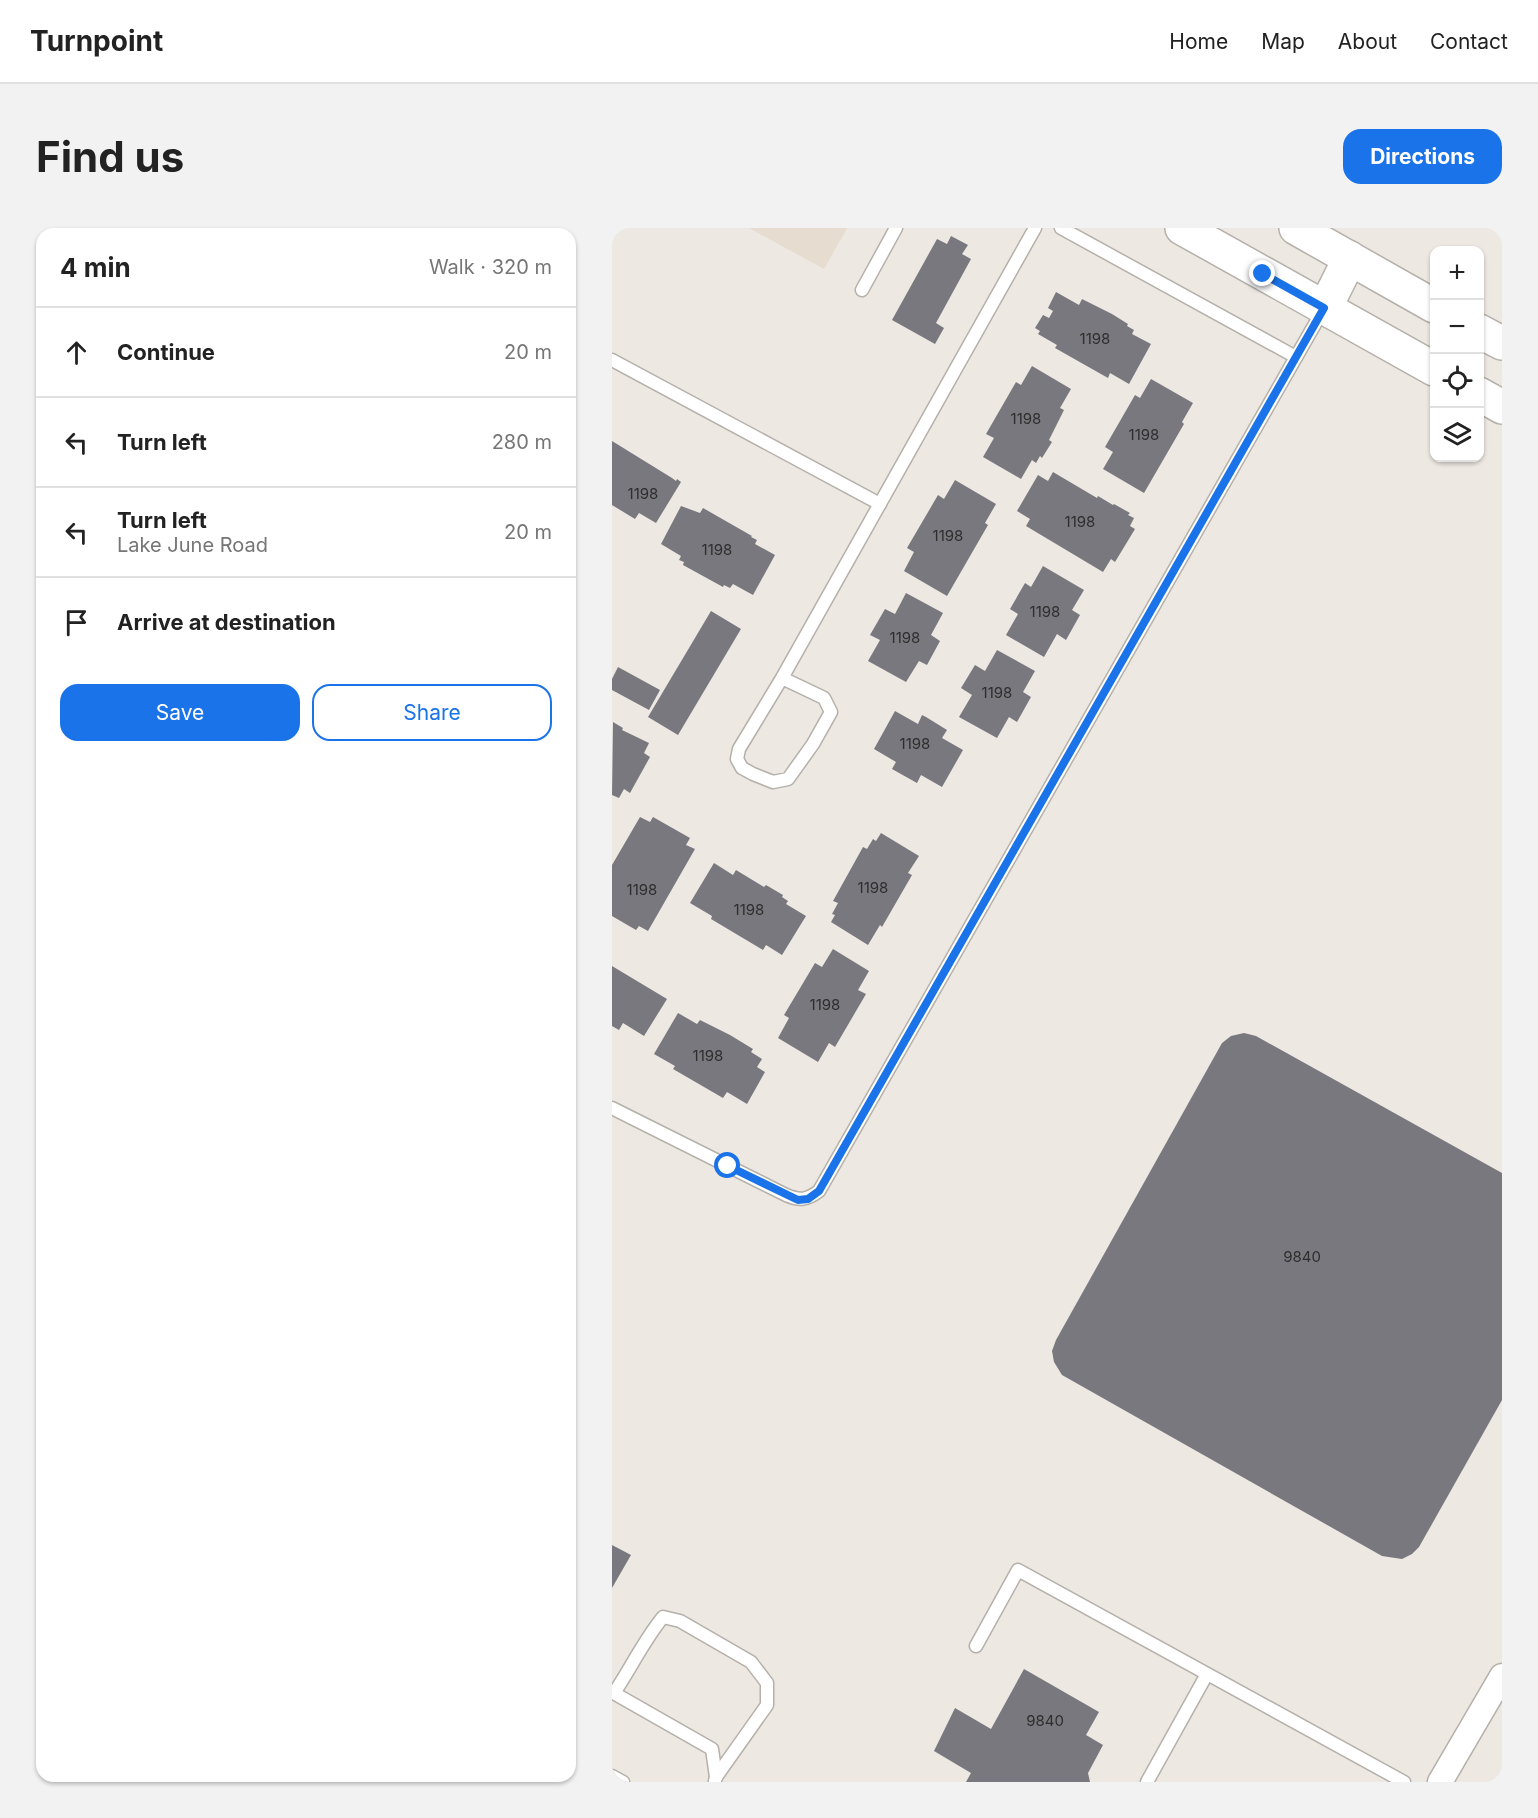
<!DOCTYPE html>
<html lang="en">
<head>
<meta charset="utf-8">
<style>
	body { margin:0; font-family:Inter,sans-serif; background:#f2f2f2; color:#222 }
	.controls { position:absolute; right:18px; top:18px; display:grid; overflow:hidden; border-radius:12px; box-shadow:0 2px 4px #0004 }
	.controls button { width:54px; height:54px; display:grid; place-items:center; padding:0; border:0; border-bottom:2px solid #e0e0e0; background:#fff; color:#222; font:30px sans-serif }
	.stop { position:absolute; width:18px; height:18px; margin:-14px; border:4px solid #1a73e8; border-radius:50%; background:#fff }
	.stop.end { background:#1a73e8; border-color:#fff; box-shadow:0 2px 6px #0008 }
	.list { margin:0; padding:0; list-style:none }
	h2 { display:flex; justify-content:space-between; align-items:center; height:78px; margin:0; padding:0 24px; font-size:26px }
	h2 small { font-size:20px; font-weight:400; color:#767676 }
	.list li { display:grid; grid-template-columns:39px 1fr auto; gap:18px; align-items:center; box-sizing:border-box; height:90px; padding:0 24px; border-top:2px solid #e0e0e0 }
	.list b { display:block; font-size:22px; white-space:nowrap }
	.list p { margin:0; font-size:20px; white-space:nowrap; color:#767676 }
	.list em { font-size:20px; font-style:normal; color:#767676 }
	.actions { display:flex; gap:12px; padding:18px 24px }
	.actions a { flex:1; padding:14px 0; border:2px solid #1a73e8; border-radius:18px; text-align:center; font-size:21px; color:#1a73e8 }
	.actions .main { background:#1a73e8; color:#fff }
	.icon { flex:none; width:33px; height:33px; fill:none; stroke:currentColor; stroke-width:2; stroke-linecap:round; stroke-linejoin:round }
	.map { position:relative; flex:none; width:890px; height:1554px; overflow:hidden; border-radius:18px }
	header { display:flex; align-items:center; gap:36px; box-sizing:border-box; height:84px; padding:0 30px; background:#fff; border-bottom:2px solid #e0e0e0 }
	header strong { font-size:28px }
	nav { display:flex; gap:33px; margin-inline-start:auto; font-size:21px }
	.intro { display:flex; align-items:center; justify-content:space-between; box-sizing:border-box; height:144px; padding:0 36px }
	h1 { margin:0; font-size:42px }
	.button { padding:15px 27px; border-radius:18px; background:#1a73e8; color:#fff; font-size:21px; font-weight:700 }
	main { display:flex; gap:36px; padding:0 36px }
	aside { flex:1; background:#fff; border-radius:18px; box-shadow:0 2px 4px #0004 }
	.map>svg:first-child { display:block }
</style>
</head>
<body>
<header>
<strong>Turnpoint</strong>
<nav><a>Home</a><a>Map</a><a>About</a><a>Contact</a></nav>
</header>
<div class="intro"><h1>Find us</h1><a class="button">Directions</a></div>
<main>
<aside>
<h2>4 min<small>Walk · 320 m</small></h2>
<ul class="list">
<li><svg class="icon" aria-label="ahead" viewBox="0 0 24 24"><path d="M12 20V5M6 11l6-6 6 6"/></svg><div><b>Continue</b></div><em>20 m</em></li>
<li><svg class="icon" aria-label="left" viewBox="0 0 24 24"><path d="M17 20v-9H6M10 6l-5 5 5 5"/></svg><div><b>Turn left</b></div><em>280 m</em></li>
<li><svg class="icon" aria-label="left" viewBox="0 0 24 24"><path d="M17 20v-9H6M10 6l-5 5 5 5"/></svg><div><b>Turn left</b><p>Lake June Road</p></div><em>20 m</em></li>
<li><svg class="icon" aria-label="arrive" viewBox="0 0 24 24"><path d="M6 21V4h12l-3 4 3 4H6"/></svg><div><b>Arrive at destination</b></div></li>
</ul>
<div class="actions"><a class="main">Save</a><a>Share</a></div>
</aside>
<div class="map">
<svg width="890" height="1554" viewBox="0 0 890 1554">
	<rect width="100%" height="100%" fill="#ede8e2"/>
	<path fill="#e6dcd0" d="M137,0h98l-23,41z"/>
	<g fill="#78787e">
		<path d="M339,8l17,9 -6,9 9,5 -35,64 8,5 -9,16 -43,-24 45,-81 10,5z"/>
		<path d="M444,64l23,13 3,-6 30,15 16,10 -1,2 7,4 -2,4 19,10 -22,40 -19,-11 -2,5 -53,-30 2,-3 -19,-11 2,-3 -5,-3 8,-13 6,3 4,-7 -5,-3z"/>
		<path d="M420,138l39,23 -11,19 4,2 -15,30 3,2 -10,16 -2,-2 -4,7 -4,-3 -11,19 -38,-22 11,-19 -8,-4 30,-52 5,3z"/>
		<path d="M539,151l42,24 -11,19 2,2 -40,69 -41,-24 10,-17 -8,-5 30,-52 5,3z"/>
		<path d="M0,213l60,37 4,3 1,-2 4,3 -25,41 -17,-10 -4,6 -23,-14z"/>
		<path d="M441,244l44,26 1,-2 15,9 1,-1 16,9 -2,2 6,3 -4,8 5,3 -20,33 -4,-3 -8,13 -77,-46 4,-7 -13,-8 21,-36 10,6z"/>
		<path d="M343,252l41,24 -11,19 3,2 -41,71 -43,-25 10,-19 -7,-4 31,-53 6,4z"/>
		<path d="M69,278l19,7 3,-5 49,28 -1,1 6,3 -2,4 20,11 -22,40 -20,-11 -3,4 -6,-3 -1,2 -40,-22 1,-3 -5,-2 2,-4 -20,-12z"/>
		<path d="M431,338l41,24 -12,20 8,5 -14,25 -9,-6 -13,23 -38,-22 12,-21 -8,-5 15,-26 6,4z"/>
		<path d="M294,365l37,20 -12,22 9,6 -13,24 -8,-4 -13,21 -38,-21 12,-21 -10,-5 15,-26 10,5z"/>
		<path d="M99,383l30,18 -63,106 -30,-18z"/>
		<path d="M385,422l38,21 -12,21 8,5 -14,25 -8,-5 -12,21 -38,-21 13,-22 -11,-7 14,-23 10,6z"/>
		<path d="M6,439l42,23 -11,20 -37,-20v-11z"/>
		<path d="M283,483l23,13 4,-9 4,2 21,13 -5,8 21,12 -21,37 -21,-12 -4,8 -25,-14 4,-7 -22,-13z"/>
		<path d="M1,494l10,6 -1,2 27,13 -5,10 6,4 -20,36 -6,-4 -5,9 -7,-3z"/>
		<path d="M28,589l10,5 3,-5 37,21 -4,7 9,4 -47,82 -9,-5 -3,4 -24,-14v-51z"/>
		<path d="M269,605l38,23 -11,17 4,2 -30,52 -2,-2 -12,20 -37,-23 4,-7 -3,-1 6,-11 -5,-2 30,-54 4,2 6,-10 3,2z"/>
		<path d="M102,635l19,12 3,-5 28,17 2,-2 17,10 -1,2 6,4 -2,3 20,12 -24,39 -16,-10 -3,5 -52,-31 1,-3 -22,-13z"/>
		<path d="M221,721l36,22 -11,19 8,4 -31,53 -6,-4 -11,19 -40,-24 11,-20 -5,-3 31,-52 7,4z"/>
		<path d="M0,738l55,33 -23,37 -21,-13 -4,7 -7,-4z"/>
		<path d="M66,785l19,11 3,-4 30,15 23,14 -2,3 11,7 -5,8 8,5 -18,32 -20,-12 -4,6 -50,-29 2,-3 -21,-12z"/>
		<path d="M632,805l12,3 246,137v227l-83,147 -7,7 -10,5 -20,-3 -320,-181 -8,-13 -2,-11 4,-11 166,-297 9,-7z"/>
		<path d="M0,1317l19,10 -19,33z"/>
		<path d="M412,1441l75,43 -13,23 17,10 -15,28 2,9h-124l5,-9 -37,-22 21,-43 36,21z"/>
	</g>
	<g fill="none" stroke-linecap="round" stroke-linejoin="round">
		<defs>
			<g id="service">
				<path d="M449,0l235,129"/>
				<path d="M250,62l34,-62"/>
				<path d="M0,132l268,144"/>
				<path d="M170,450l42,20 7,14 -18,32 -25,35 -15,3 -20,-8 -11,-6 -5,-9 2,-10 43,-71 253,-450"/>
				<path d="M0,880l174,87c14,6 21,5 33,-4l504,-881"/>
				<path d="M364,1418l42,-76 386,212"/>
				<path d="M0,1464l100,57 4,28 -1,4"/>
				<path d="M2,1465c17,-25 30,-53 49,-76l17,4 71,41 16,21v22l-51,72"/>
				<path d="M0,1548l11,6"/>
				<path d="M535,1554l60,-108"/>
			</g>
			<path id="minor" d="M828,1554l62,-106"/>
			<g id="secondary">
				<path d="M570,0l252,141"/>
				<path d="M684,0l138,78"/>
				<path d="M713,80l25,-50"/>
				<path d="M867,103l23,12"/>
				<path d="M867,166l23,13"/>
			</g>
		</defs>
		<use href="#service" stroke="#b5b0aa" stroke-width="15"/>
		<use href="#minor" stroke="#b5b0aa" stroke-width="27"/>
		<use href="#secondary" stroke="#b5b0aa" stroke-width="36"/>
		<use href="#service" stroke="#fff" stroke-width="12"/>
		<use href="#minor" stroke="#fff" stroke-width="24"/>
		<use href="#secondary" stroke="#fff" stroke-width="33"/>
	</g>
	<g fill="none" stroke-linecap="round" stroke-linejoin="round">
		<path stroke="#1a73e8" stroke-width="8" d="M116,938l70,34 10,-1 11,-8 505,-883 -61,-34"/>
	</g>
	<g text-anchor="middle" stroke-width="4.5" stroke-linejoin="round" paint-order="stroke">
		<g font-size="15" fill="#2f2e2e">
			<text x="483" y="116">1198</text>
			<text x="414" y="196">1198</text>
			<text x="532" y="212">1198</text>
			<text x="31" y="271">1198</text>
			<text x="468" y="299">1198</text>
			<text x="336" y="313">1198</text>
			<text x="105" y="327">1198</text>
			<text x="433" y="389">1198</text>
			<text x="293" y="415">1198</text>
			<text x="385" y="470">1198</text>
			<text x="303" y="521">1198</text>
			<text x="261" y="665">1198</text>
			<text x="30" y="667">1198</text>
			<text x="137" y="687">1198</text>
			<text x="213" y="782">1198</text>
			<text x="96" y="833">1198</text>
			<text x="690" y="1034">9840</text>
			<text x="433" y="1498">9840</text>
		</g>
	</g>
</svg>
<div class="controls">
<button>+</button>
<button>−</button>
<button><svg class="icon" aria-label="locate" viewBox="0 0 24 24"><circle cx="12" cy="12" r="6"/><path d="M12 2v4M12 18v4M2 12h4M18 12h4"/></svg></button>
<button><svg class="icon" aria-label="layers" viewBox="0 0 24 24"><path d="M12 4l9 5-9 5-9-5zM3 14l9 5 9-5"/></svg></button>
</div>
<div class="stop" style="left:116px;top:938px"></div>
<div class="stop end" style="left:651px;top:46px"></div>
</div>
</main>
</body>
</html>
